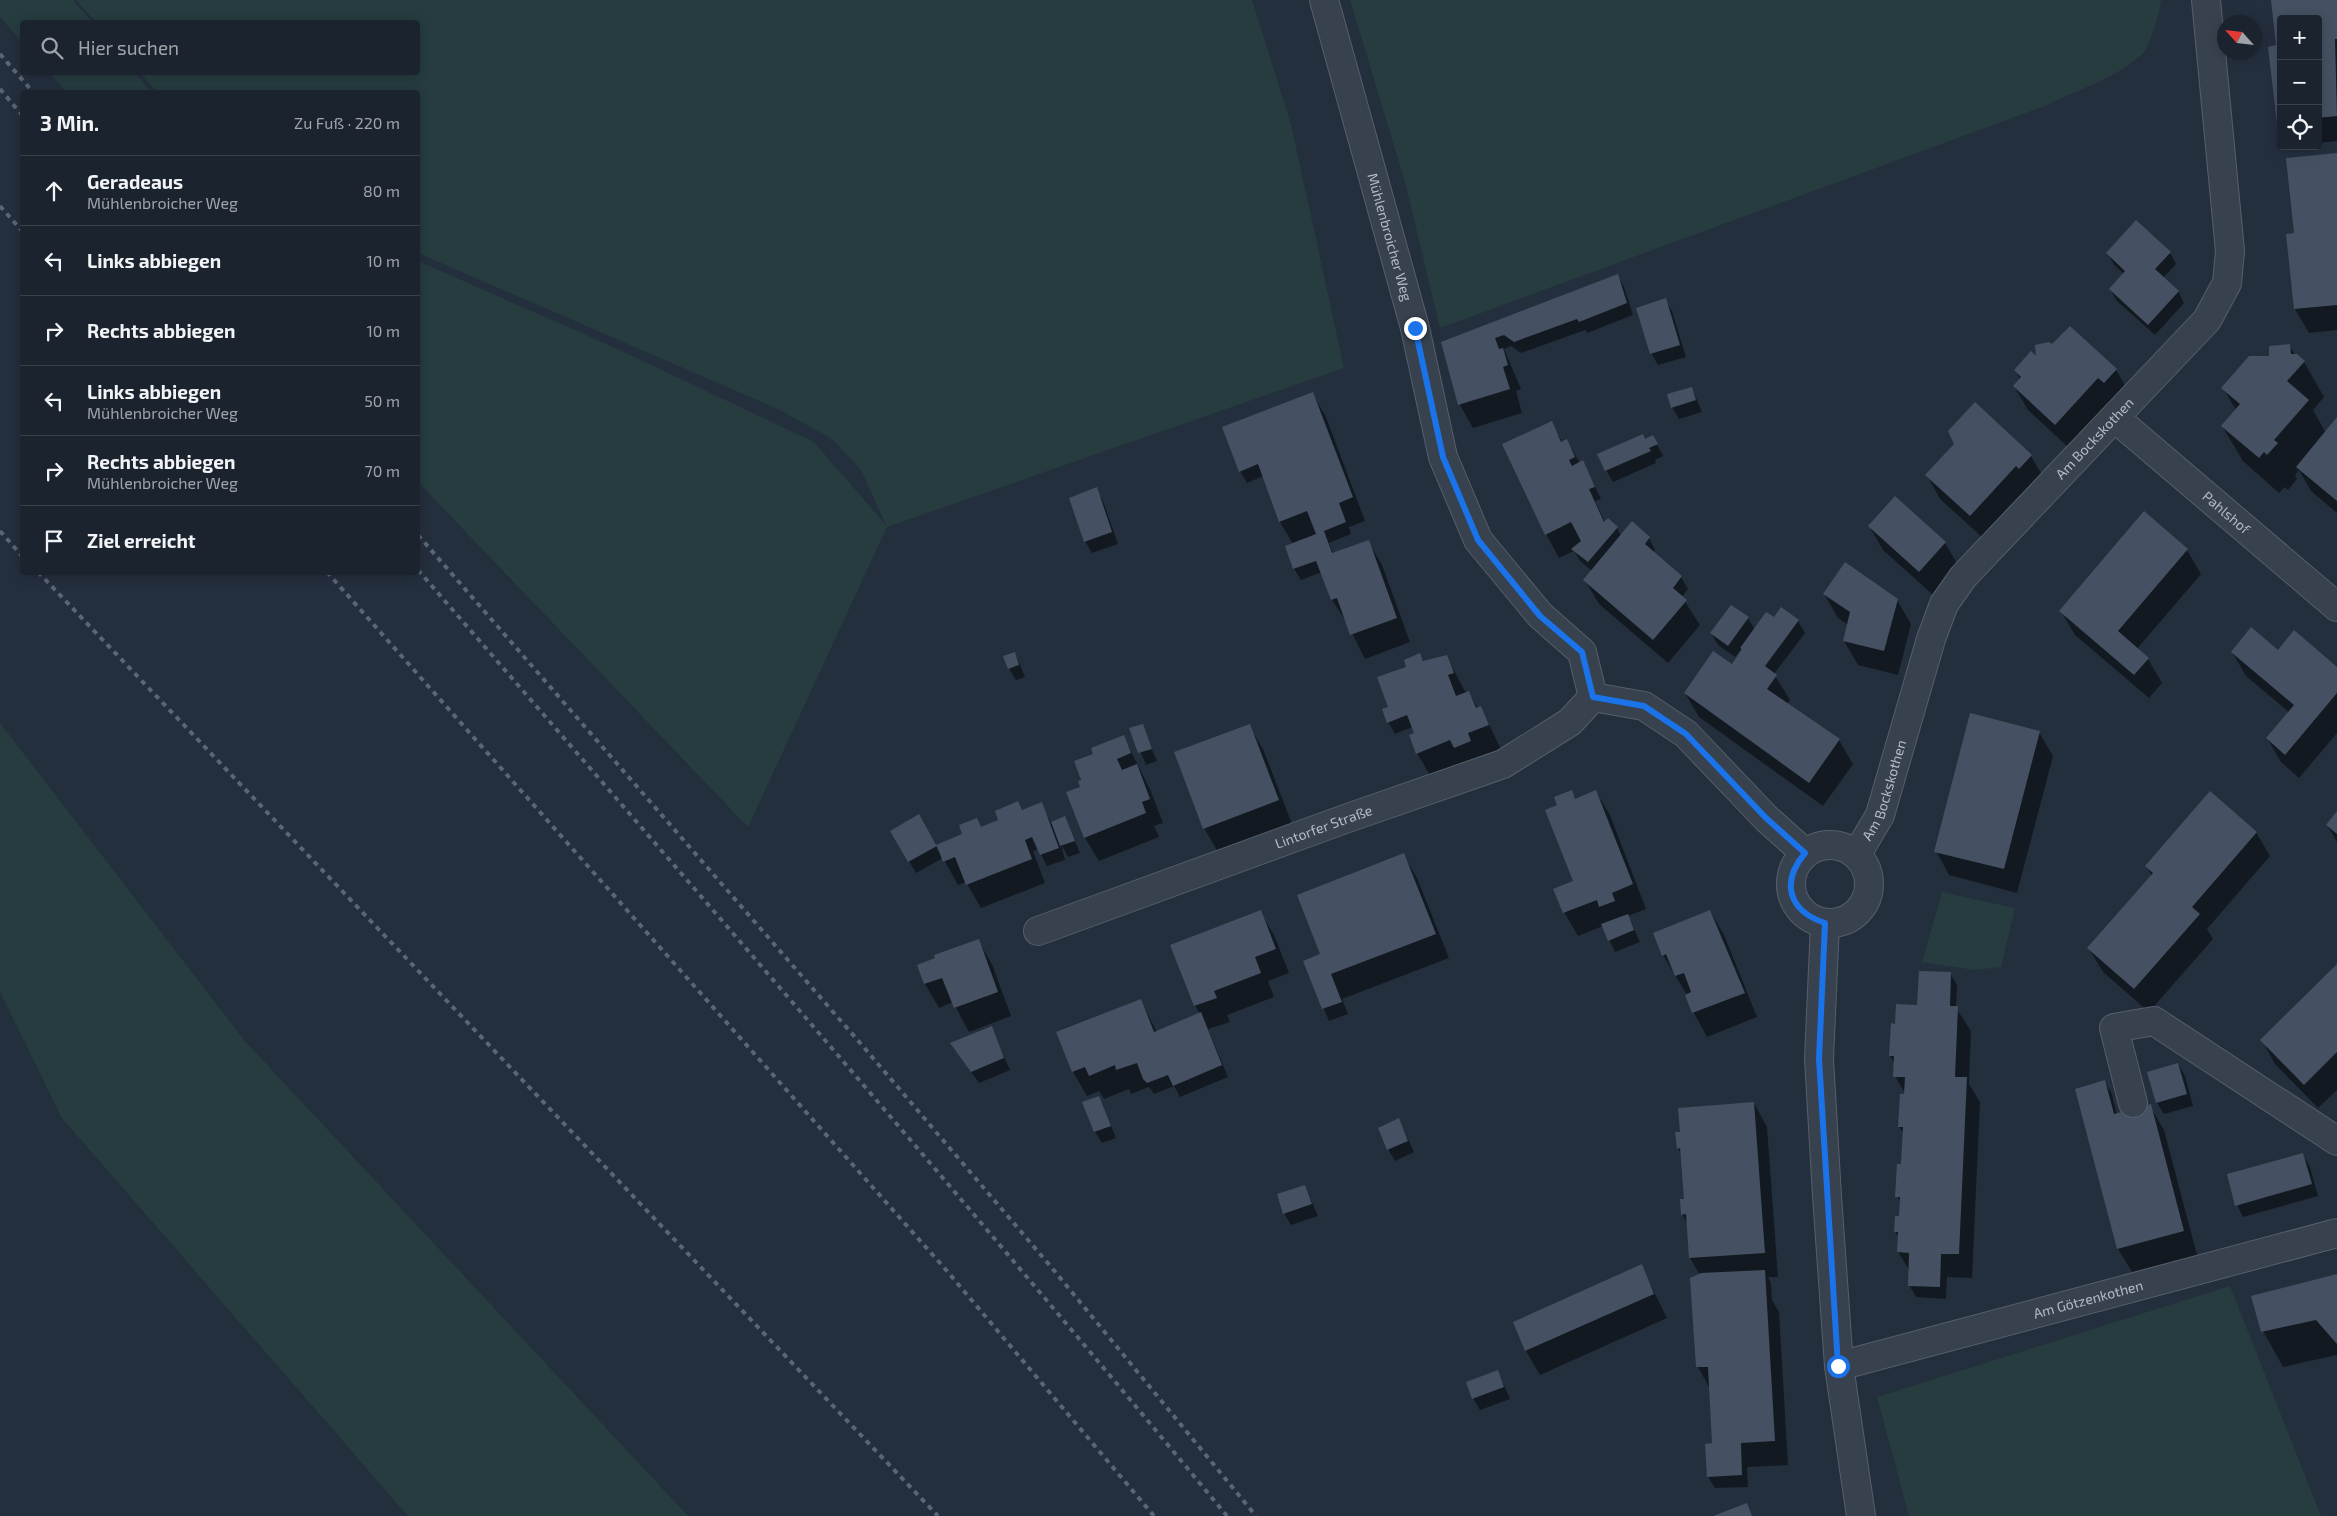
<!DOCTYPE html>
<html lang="de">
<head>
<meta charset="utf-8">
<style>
	body { margin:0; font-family:"Exo 2",sans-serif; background:#242b36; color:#f1f3f6 }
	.controls { position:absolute; right:15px; top:15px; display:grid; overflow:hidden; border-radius:5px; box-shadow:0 2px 12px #0003 }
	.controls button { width:45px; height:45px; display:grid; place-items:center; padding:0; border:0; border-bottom:1px solid #39404a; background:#1b232e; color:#f1f3f6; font:25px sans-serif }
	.compass { position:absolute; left:2217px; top:15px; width:45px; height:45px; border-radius:50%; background:#1b232e; box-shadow:0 2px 12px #0003; rotate:297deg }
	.stop { position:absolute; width:15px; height:15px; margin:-11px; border:4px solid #1a73e8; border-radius:50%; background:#fff }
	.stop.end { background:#1a73e8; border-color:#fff; box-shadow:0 1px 5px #0008 }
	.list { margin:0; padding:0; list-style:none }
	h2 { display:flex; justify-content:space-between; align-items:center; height:65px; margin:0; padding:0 20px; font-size:21px }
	h2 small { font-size:16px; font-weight:400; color:#a0a4aa }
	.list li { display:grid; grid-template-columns:32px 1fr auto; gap:15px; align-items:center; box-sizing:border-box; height:70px; padding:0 20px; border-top:1px solid #39404a }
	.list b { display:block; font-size:19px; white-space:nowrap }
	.list p { margin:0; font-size:16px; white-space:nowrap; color:#a0a4aa }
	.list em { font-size:16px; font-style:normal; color:#a0a4aa }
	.icon { flex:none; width:28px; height:28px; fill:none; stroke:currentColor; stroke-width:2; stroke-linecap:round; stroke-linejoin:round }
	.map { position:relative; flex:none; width:2337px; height:1516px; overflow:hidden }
	.search { position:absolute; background:#1b232e; box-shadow:0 2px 12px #0003; left:20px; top:20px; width:400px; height:55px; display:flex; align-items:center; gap:12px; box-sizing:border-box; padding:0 18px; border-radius:5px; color:#a0a4aa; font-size:19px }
	.panel { position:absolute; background:#1b232e; box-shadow:0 2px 12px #0003; left:20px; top:90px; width:400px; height:485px; border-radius:5px }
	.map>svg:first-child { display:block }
</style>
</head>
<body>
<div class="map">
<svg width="2337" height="1516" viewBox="0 0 2337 1516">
	<rect width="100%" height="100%" fill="#242f3e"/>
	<g fill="#263c3f">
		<path d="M0,0h73l19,22h-70v20l-22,-25z"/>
		<path d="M76,0h1176l39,124 53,244 -457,159 -139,300 -330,-345v-221l193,85 203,96 72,83 -25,-55 -29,-31 -52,-29 -362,-157v-161h-261l-17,-19 278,-1v-50h-322z"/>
		<path d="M1350,0h811c-1,11 -10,43 -17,52 -22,24 -70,39 -99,54l-605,222 -35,-146z"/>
		<path d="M49,73h86l17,19h-85z"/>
		<path d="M0,723l244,317 444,476h-280l-346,-398 -62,-126z"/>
		<path d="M1942,892l73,16 -14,59 -26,3 -53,-8z"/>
		<path d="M2230,1286l91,230h-412l-32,-119z"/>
	</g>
	<g fill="#0007">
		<path d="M2272,0h65v141l-19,2v-124h-37v108l-3,-5 -1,-75z"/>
		<path d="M2337,154v176l-28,3 -14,-24v-75z"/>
		<path d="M2108,253h62l6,11 -13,14 15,13 6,12 -29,32 -38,-34 -7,-12 14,-15 -10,-9z"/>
		<path d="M1617,275l7,12 9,28 -46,18 -2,-3 -64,23 -10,-7 -7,3 17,40 -5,2 6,22 -49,15 -13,-23 -18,-62z"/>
		<path d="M1665,300l7,11 14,46 -28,8 -7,-12z"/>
		<path d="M2289,345l6,10 9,7 20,35 -11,13 13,23 11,-14v94l-26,-22 -12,-21 -4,5 2,4 -9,11 -3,-3 -6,6 -36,-32 -21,-35 14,-16 -13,-22z"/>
		<path d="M2038,359l78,11 14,24 -61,54 -41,-38 -14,-24 6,-7 -5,-9z"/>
		<path d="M1692,388l10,24 -23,7 -7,-12z"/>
		<path d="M1312,393l14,24 39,104 -16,6 2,7 -22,9 4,10 35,-12 14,24 28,77 -45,17 -18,-36 -15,-23 -10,-28 -21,8 -7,-11 -8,-22 7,-3 -13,-22 -17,-46 -16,7 -7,-12z"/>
		<path d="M1551,423l12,20 4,-2 13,22 3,-1 6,12 12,25 -6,2 10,21 12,6 4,8 28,2 6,12 -2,3 28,24 7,12 -6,8 18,28 -32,38 -69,-59 -14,-24 7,-9 -12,-10 -6,-10 -15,7 -13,-24z"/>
		<path d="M1653,437l10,19 -8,4 1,3 -43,19 -7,-12 39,-30z"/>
		<path d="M2031,456l14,24 -61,59 -44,-40 -13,-24z"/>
		<path d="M1096,489l7,12 15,43 -26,9 -7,-12z"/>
		<path d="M2144,513l43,37 14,24 -64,75 11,10 14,24 -13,15 -74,-63 -14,-24z"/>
		<path d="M1869,526l76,17 14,24 -26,28 -50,-45z"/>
		<path d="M1824,594l73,6 14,24 -13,51 -40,-10 -14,-24 4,-16 -10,-7z"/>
		<path d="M1748,618l7,12 19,-11 24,2 7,12 -31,41 16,26 -3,4 52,36 14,24 -30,42 -124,-89 -14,-24 51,-24 7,-19 -1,-2 -7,9 -17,-12 -7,-12z"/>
		<path d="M2278,651l59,17v65l-38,45 -18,-16 -14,-24 22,-26 -43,-36 -14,-24z"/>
		<path d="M1015,653l10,24 -9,3 -7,-11z"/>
		<path d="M1420,655l4,7 22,-6 20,37 3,-1 9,17 3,-1 20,41 -21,8 4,8 -53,12 -14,-24 -1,-19 -4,-7 -17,7 -7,-12 2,-14 18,-41z"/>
		<path d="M1142,726l15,35 -11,4 -15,-36z"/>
		<path d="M1249,726l14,23 29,75 -74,28 -14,-24z"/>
		<path d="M2039,732l14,24 -36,137 -68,-18 -13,-24z"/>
		<path d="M1123,736l27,53 13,34 -9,3 5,11 -60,24 -14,-23 -18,-45 14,-6 -1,-13 14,-20z"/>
		<path d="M1571,791l5,9 20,-8 14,23 36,94 -18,7 12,26 -25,10 -12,-26 -25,10 -14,-24 11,-30 -17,-76z"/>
		<path d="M1018,803l5,8 18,-7 10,19 14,-5 15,35 -12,4 -7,-13 4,16 -18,6 -9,-17 -5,2 12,32 -64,25 -15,-26 -8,3 -15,-27 -27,15 -25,-42 27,-15 21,36 61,-31z"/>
		<path d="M2337,813v29l-10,-17z"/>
		<path d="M2256,832l14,24 -63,73 6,10 -64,73 -46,-40 -14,-23 63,-73 -6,-10z"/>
		<path d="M1403,854l14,24 32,80 -107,41 6,15 -19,7 -25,-60 15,-6z"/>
		<path d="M1710,911l14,24 33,82 -50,20 -13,-24 -7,-18 -24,-40z"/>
		<path d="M1260,912l14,23 15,38 -21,8 6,16 -47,18 3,7 -22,7 20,48 -48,20 -6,-11 -20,8 -5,-7 -18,7 -2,-5 -25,10 -5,-8 -12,5 -14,-24 -15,-39 82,-33 17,32 43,-18 -5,-9z"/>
		<path d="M978,940l14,24 19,52 -42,16 -16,-30 -14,6 -14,-24 -6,-19z"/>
		<path d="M2337,966v124l-19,18 -43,-44 -13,-24z"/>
		<path d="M1950,973l7,12 -1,23 15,23 -2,53 11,18 -8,176 -25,-1 -1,22 -30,-2 -7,-12 1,-14 -12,-19 1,-13 -4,-8 5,-14 1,-14 -4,-7 5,-31 2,-31 -5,-7 7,-32 -11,-19v-12l-5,-8 7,-31z"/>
		<path d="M991,1028l19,42 -31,13 -28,-39z"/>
		<path d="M2178,1064l7,12 8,30 -29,8 -7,-11 -8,-31z"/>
		<path d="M2105,1082l7,12 5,21 33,-9 14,24 33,125 -65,17 -14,-23z"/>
		<path d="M1099,1097l17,41 -14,5 -7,-11z"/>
		<path d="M1754,1103l13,24 11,150h-10l3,6 1,17 7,12 9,153 -41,2 1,20 -33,1 -7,-11 6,-32 -4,-56 -12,-22 2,-92 -10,-17 -3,-35 -5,-9 3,-14 -3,-44 -4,-8 3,-15z"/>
		<path d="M1399,1120l15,32 -19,9 -7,-12z"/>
		<path d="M2303,1155l7,12 8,29 -75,21 -6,-12z"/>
		<path d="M1305,1186l13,30 -27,9 -7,-12z"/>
		<path d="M1641,1266l26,52 -127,57 -14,-24 -12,-29z"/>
		<path d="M2337,1275v80l-54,12 -20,-36z"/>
		<path d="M1498,1372l12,27 -30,11 -7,-12z"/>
	</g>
	<g fill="#455162">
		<path d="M2271,0h66v39h-2l2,77 -19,2v-99h-37v103l-4,1 -9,-76 8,-2z"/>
		<path d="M2337,153v152l-43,4 -8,-75 8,-1 -8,-75z"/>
		<path d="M2136,220l35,32 -16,17 24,22 -31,34 -39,-36 16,-18 -19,-18z"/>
		<path d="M1618,274l9,29 -48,19 -2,-3 -63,23 -10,-7 -9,3 4,11 4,-1 5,17 -5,2 7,22 -52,16 -17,-63z"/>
		<path d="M1666,298l14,47 -30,9 -14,-46z"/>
		<path d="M2070,326l47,43 -13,14 -6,-5 -43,47 -42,-39 8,-9 -7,-7 17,-19 5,5 -1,-11 14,-3 3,2z"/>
		<path d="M2290,344l1,10h6l8,7 -18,20 22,19 -35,40 4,3 -11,12 -3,-3 -5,6 -38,-32 19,-22 -19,-16 28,-32h20v-10z"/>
		<path d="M1692,387l4,13 -25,8 -4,-14z"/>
		<path d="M1313,392l40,105 -14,6 7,19 -22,9 8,22 37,-13 28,78 -47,17 -13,-37 -6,2 -15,-39 -23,8 -8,-23 31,-12 -9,-23 -28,11 -21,-58 -19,8 -17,-45z"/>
		<path d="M1975,402l57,53 -13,14 -3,-3 -46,50 -45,-41 29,-31 -6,-13z"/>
		<path d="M2337,417v84l-41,-34z"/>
		<path d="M1552,421l9,21 6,-3 8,18 -6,3 3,6 11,-6 12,27 -6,2 15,33 4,-4 10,9 -30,35 -17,-13 10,-8 -10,-19 -26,13 -43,-91z"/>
		<path d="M1643,434l2,5 8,-4 5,9 -9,4 2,3 -46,20 -8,-17z"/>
		<path d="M1097,487l15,45 -28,10 -15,-44z"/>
		<path d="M1895,496l51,46 -27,30 -51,-46z"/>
		<path d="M2144,511l44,38 -70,82 31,27 -15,17 -75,-64z"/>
		<path d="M1632,521l18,16 -5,7 37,32 -9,12 14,12 -34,40 -70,-60z"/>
		<path d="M1845,562l53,37 -14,52 -41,-10 7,-29 -27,-18z"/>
		<path d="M1731,605l18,12 -21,29 -18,-13z"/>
		<path d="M1781,607l18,13 -34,46 12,9 -10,14 73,50 -31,44 -125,-90 29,-42 19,13 10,-15 -2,-1 26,-36 8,5z"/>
		<path d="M2251,627l27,23 16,-20 43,37v26l-52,62 -19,-17 28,-33 -63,-53z"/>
		<path d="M1015,652l4,13 -11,4 -5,-13z"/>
		<path d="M1420,653l3,8 24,-6 7,18 -6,2 8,21 13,-5 7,17 5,-2 8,19 -21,8 3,8 -17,7 -4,-8 -34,14 -7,-19 5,-2 -7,-18 -20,8 -5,-14 6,-2 -11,-30 29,-10 -2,-7z"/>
		<path d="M1970,713l70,18 -36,138 -70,-17z"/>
		<path d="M1143,724l9,25 -14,4 -9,-25z"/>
		<path d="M1250,724l29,76 -76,29 -29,-77z"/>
		<path d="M1124,735l7,18 -14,6 5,11 15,-6 13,35 -8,3 4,11 -62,25 -18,-46 14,-5 -2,-6 3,-1 -7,-19 19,-7 -2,-6z"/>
		<path d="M1572,790l3,9 21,-9 37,94 -21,9 3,8 -16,6 -2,-7 -34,13 -10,-24 20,-8 -28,-71 12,-5 -3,-8z"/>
		<path d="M2210,791l47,41 -65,75 8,7 -66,75 -47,-41 66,-75 -8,-7z"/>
		<path d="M1018,801l4,9 20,-8 17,46 -19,7 -8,-18 -7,3 7,19 -66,26 -11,-28 -12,5 -6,-16 -29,16 -18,-31 29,-17 17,31 26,-11 -3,-9 18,-7 4,9 17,-7 -3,-9z"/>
		<path d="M2337,811v23l-11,-9z"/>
		<path d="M1065,816l10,25 -15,5 -9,-24z"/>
		<path d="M1404,853l32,81 -105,40 11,28 -20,7 -19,-48 17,-7 -23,-59z"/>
		<path d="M1261,910l15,39 -21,8 6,16 -47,18 3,7 -23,8 -24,-61z"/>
		<path d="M1710,910l35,83 -53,20 -7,-18 6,-3 -7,-19 -9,3 -9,-22 -4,2 -9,-23z"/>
		<path d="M1628,914l6,16 -26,11 -7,-17z"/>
		<path d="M979,939l19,53 -44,16 -12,-30 -18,6 -7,-19 18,-7 -1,-3z"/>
		<path d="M2337,964v88l-33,33 -44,-45z"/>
		<path d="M1919,971l32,1 -1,34h8l-3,71h12l-8,177h-18l-1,33 -32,-1 1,-33 -12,-1 1,-20h-4l1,-16h4l1,-19h-5l1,-17 1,-16h4l2,-37h-5l2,-33h4l1,-17h-12l1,-21h-5l2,-33 4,1 1,-20 21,1z"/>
		<path d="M1141,999l13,33 47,-20 21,53 -49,21 -5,-11 -21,8 -4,-4 -6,-16 -21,7 -1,-5 -26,11 -4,-9 -13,5 -16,-40z"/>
		<path d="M992,1026l12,32 -33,14 -21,-29z"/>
		<path d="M2178,1063l9,31 -31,9 -9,-31z"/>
		<path d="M2105,1080l9,34 37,-10 33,127 -67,18 -42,-160z"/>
		<path d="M1099,1096l12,30 -17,6 -12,-30z"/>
		<path d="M1754,1102l11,151 -76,5 -3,-44 -5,1 -1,-16h4l-4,-51 -3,1 -2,-17h5l-2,-24z"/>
		<path d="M1399,1118l9,23 -21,9 -9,-22z"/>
		<path d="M2303,1153l9,31 -77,22 -8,-32z"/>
		<path d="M1305,1185l7,19 -29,10 -6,-20z"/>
		<path d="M1642,1264l12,30 -129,57 -12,-29z"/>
		<path d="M1765,1270l10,171 -34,2 1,32 -35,2 -2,-33 7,-1 -4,-76h-12l-6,-89 11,-5z"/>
		<path d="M2337,1274v70l-21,-24 -55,12 -10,-36z"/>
		<path d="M1498,1370l6,17 -32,12 -6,-17z"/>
		<path d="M1747,1503l5,13h-39z"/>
	</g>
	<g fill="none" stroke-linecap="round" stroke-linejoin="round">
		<defs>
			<g id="minor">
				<path id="s1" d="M1324,0l91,328 28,129 35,83 62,75 42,37 11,45 51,9 42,28 80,84 39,35"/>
				<path id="s2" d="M2115,418l222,189"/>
				<circle cx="1830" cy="884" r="39"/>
				<path id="s3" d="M1857,854l23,-39 51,-176 13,-35 19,-27 244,-257 20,-37 3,-32 -24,-251"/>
				<path d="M1825,923l-6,136 8,137 12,170 22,150"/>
				<path id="s4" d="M1038,931l307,-112 158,-55 67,-42 23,-25"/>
				<path d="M2133,1103l-19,-75 40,-7 183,120"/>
				<path id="s5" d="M1839,1366l498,-133"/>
			</g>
		</defs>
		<use href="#minor" stroke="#565f6c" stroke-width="30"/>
		<use href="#minor" stroke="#38414e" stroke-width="28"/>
		<g stroke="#5a6575" stroke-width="4" stroke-dasharray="5 5" stroke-linecap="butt">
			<path d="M0,54l33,38"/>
			<path d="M0,89l22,26"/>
			<path d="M0,206l22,25"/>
			<path d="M0,531l22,25"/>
			<path d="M418,535l443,509 191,224 204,248"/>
			<path d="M418,570c272,313 544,626 809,946"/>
			<path d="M38,572l900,944"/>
			<path d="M327,572l620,699 207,245"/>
		</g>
	</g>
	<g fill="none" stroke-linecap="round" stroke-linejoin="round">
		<path stroke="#1a73e8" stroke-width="6" d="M1415,328l28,129 35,83 62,76 42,36 11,45 51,9 42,28 80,84 39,35c-25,30 -16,58 20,70l-6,136 19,307"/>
	</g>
	<g text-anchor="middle" stroke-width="4" stroke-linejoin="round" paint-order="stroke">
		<g font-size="14" fill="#b4bcc9" stroke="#1d2633">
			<text dy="5" stroke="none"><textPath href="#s1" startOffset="246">Mühlenbroicher Weg</textPath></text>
			<text dy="5" stroke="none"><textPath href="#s3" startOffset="490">Am Bockskothen</textPath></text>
			<text dy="5" stroke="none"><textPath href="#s2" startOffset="146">Pahlshof</textPath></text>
			<text dy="5" stroke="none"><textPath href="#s3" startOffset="70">Am Bockskothen</textPath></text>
			<text dy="5" stroke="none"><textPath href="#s4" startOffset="304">Lintorfer Straße</textPath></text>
			<text dy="5" stroke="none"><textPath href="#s5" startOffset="258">Am Götzenkothen</textPath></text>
		</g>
	</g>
</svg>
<div class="controls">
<button>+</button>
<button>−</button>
<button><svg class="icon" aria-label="locate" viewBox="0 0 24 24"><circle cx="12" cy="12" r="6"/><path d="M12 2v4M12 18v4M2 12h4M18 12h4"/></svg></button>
</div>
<svg class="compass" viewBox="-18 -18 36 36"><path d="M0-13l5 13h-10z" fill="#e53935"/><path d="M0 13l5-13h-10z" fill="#a0a4aa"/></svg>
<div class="stop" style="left:1838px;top:1366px"></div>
<div class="stop end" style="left:1415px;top:328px"></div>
<div class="search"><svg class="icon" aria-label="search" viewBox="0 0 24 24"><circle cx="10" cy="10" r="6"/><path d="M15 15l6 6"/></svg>Hier suchen</div>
<section class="panel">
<h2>3 Min.<small>Zu Fuß · 220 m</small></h2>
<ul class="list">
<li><svg class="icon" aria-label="ahead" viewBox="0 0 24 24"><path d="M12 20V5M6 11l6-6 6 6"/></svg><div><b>Geradeaus</b><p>Mühlenbroicher Weg</p></div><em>80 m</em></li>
<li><svg class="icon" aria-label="left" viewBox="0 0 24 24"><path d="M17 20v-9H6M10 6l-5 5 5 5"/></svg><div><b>Links abbiegen</b></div><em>10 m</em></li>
<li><svg class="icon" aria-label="right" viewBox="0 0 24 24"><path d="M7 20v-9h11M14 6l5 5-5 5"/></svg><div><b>Rechts abbiegen</b></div><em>10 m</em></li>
<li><svg class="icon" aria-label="left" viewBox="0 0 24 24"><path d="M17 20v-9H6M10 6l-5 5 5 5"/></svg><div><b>Links abbiegen</b><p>Mühlenbroicher Weg</p></div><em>50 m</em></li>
<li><svg class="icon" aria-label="right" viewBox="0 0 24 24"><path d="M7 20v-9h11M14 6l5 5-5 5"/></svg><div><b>Rechts abbiegen</b><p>Mühlenbroicher Weg</p></div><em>70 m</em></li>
<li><svg class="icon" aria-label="arrive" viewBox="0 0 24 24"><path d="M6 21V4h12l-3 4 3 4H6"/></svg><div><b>Ziel erreicht</b></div></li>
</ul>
</section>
</div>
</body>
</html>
